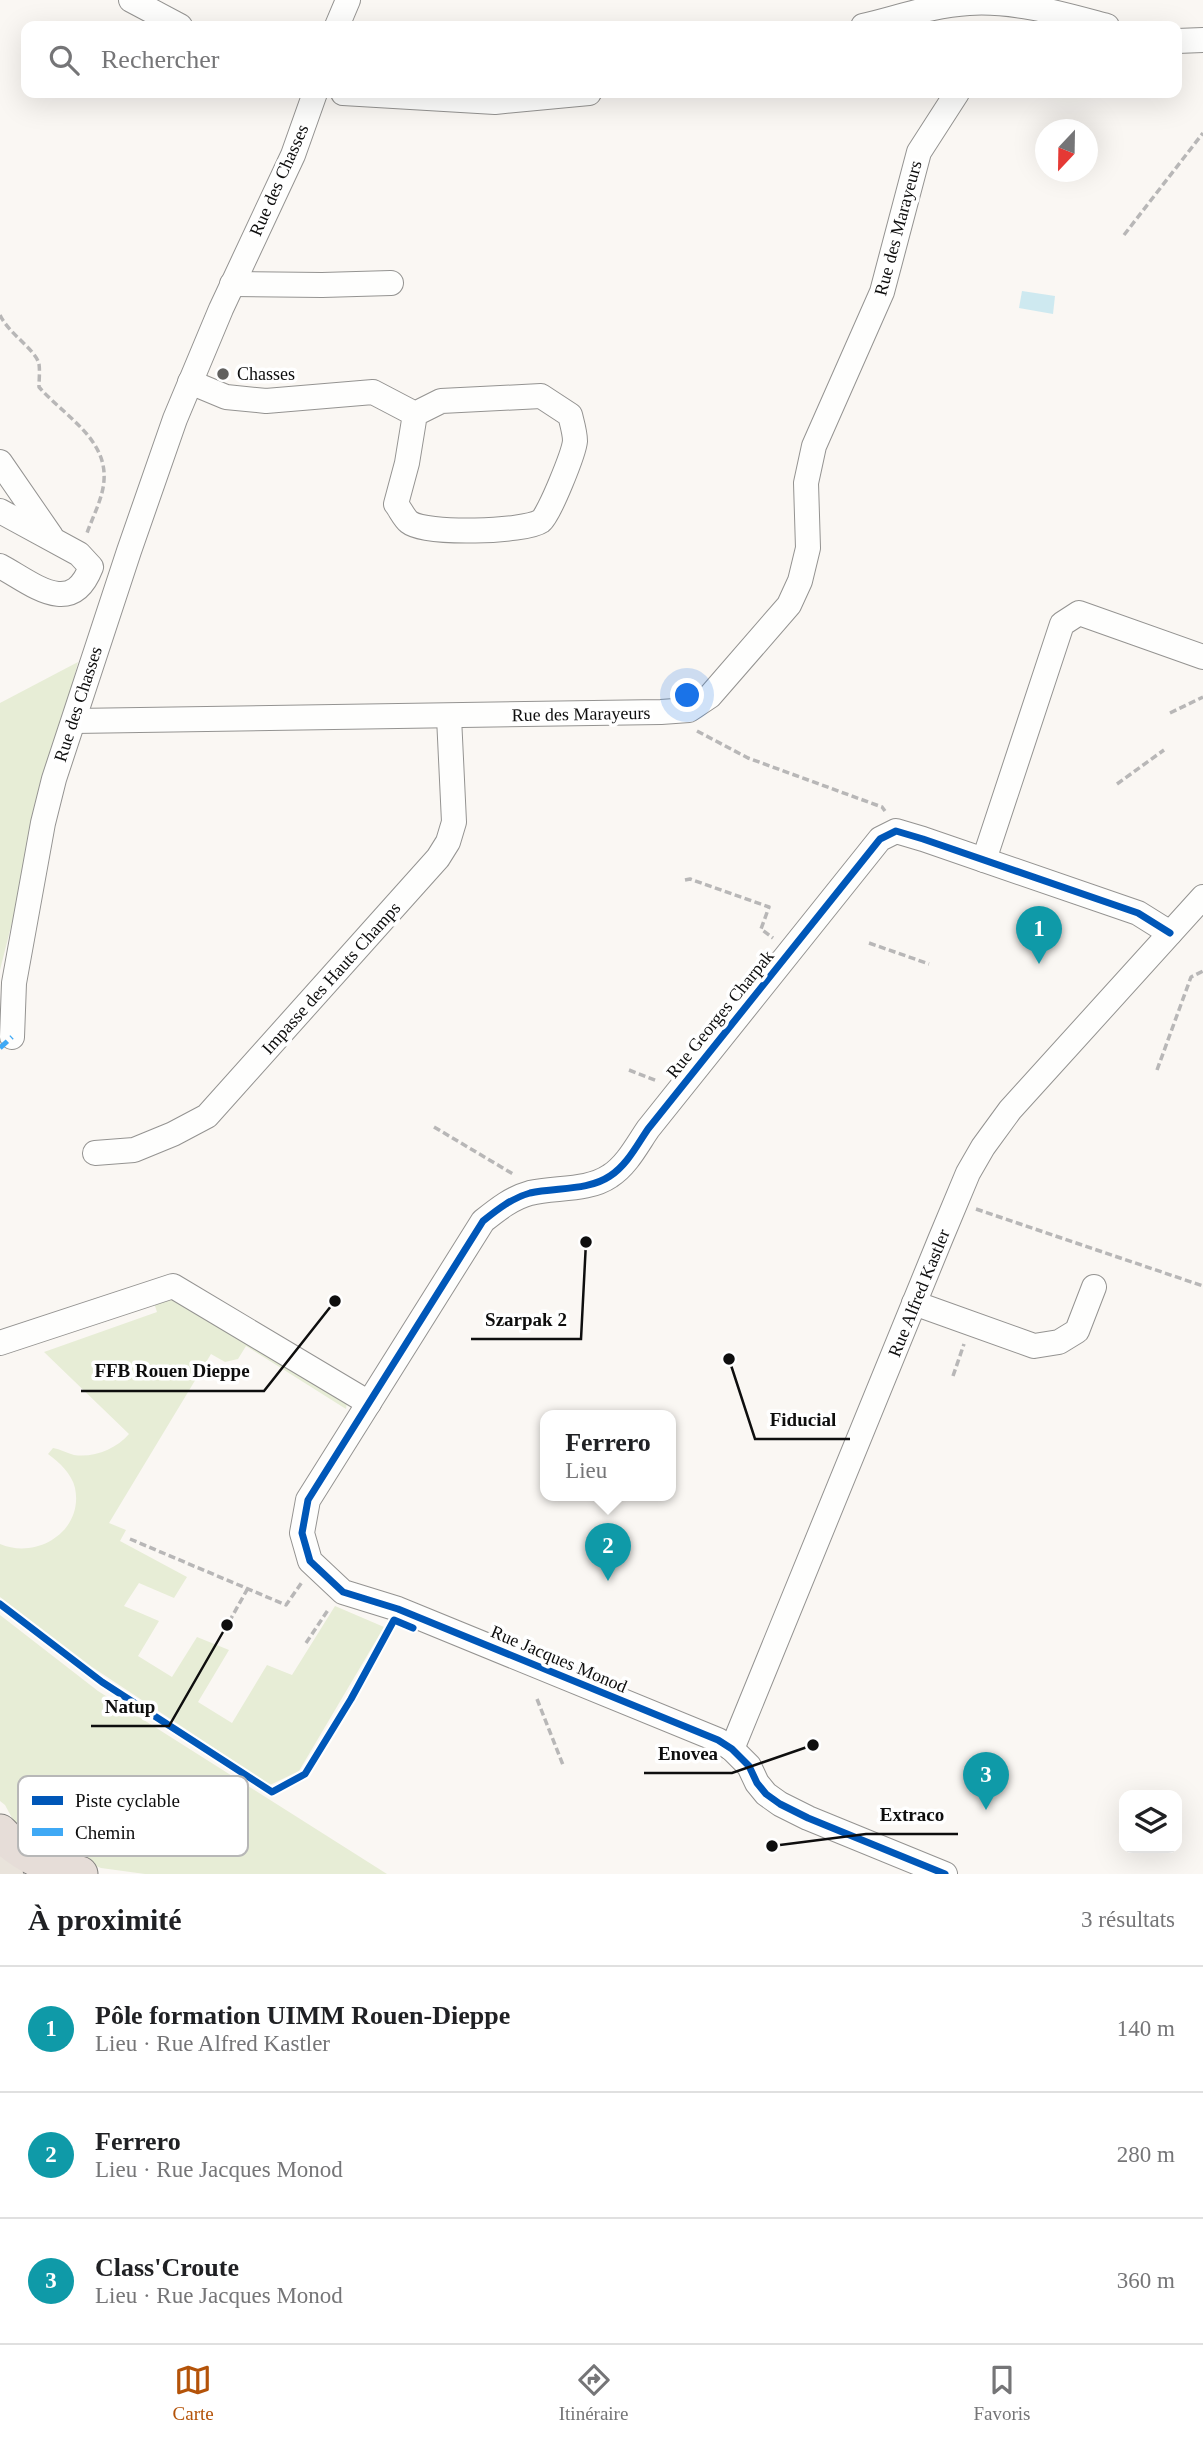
<!DOCTYPE html>
<html lang="fr">
<head>
<meta charset="utf-8">
<style>
	body { margin:0; font-family:Georgia,serif; background:#f2f2f2; color:#202124 }
	.controls { position:absolute; right:21px; bottom:21px; display:grid; overflow:hidden; border-radius:14px; box-shadow:0 7px 28px #0002 }
	.controls button { width:63px; height:63px; display:grid; place-items:center; padding:0; border:0; border-bottom:2px solid #e0e0e0; background:#fff; color:#202124; font:35px sans-serif }
	.compass { position:absolute; left:1035px; top:119px; width:63px; height:63px; border-radius:50%; background:#fff; box-shadow:0 7px 28px #0002; rotate:202deg }
	.you { position:absolute; left:688px; top:696px; width:24px; height:24px; margin:-18px; border:5px solid #fff; border-radius:50%; background:#1a73e8; box-shadow:0 0 0 10px #1a73e833 }
	.badge { display:grid; place-items:center; width:46px; height:46px; border-radius:50%; background:#b45309; color:#fff; font-size:23px; font-weight:700 }
	.pin { position:absolute; translate:-50% -58px; filter:drop-shadow(0 2px 4px #0008) }
	.pin::after { content:''; position:absolute; top:37px; width:24px; height:21px; background:inherit; clip-path:polygon(0 0,100% 0,50% 100%) }
	.popup { position:absolute; left:540px; top:1410px; width:136px; height:91px; box-sizing:border-box; display:grid; place-content:center; border-radius:14px; background:#fff; filter:drop-shadow(0 2px 5px #0005); font-size:23px; white-space:nowrap; color:#757577 }
	.popup b { font-size:26px; color:#202124 }
	.popup::after { content:''; position:absolute; left:50%; top:100%; margin-left:-14px; border:14px solid transparent; border-top-color:#fff }
	.list { margin:0; padding:0; list-style:none }
	h2 { display:flex; justify-content:space-between; align-items:center; height:91px; margin:0; padding:0 28px; font-size:30px }
	h2 small { font-size:23px; font-weight:400; color:#757577 }
	.list li { display:grid; grid-template-columns:46px 1fr auto; gap:21px; align-items:center; box-sizing:border-box; height:126px; padding:0 28px; border-top:2px solid #e0e0e0 }
	.list b { display:block; font-size:26px; white-space:nowrap }
	.list p { margin:0; font-size:23px; white-space:nowrap; color:#757577 }
	.list em { font-size:23px; font-style:normal; color:#757577 }
	.icon { flex:none; width:38px; height:38px; fill:none; stroke:currentColor; stroke-width:2; stroke-linecap:round; stroke-linejoin:round }
	.map { position:relative; flex:none; width:1203px; height:1874px; overflow:hidden }
	.search { position:absolute; background:#fff; box-shadow:0 7px 28px #0002; left:21px; right:21px; top:21px; height:77px; display:flex; align-items:center; gap:18px; box-sizing:border-box; padding:0 24px; border-radius:14px; color:#757577; font-size:26px }
	.sheet { height:469px; background:#fff }
	nav { display:flex; justify-content:space-around; align-items:center; box-sizing:border-box; height:98px; border-top:2px solid #e0e0e0; background:#fff; font-size:19px; color:#757577 }
	nav a { display:grid; justify-items:center; gap:4px }
	nav .on { color:#b45309 }
	.map>svg:first-child { display:block }
</style>
</head>
<body>
<div class="map">
<svg width="1203" height="1874" viewBox="0 0 1203 1874">
	<rect width="100%" height="100%" fill="#faf7f3"/>
	<g fill="#e7edd6">
		<path d="M78,662l-78,308v-267z"/>
		<path d="M152,1297h20l175,106 -1,6 -100,-63 -8,13 -13,3 -14,-8 -102,169 17,7 -6,11 67,36 -13,21 -35,-15 -15,23 35,15 -21,35 34,21 25,-40 32,13 -31,52 34,21 35,-58 25,10 43,-69 49,21 -85,144 -29,14 -178,-118 -92,-70v-53c37,16 84,-13 75,-56 -3,-14 -16,-26 -27,-34l5,-6c7,1 14,5 21,7 20,3 42,-6 55,-21l-85,-82 113,-40z"/>
		<path d="M0,1615l98,76 289,183h-242l-44,-6 -53,-20 -30,-19 -13,-24 -5,-4z"/>
	</g>
	<path fill="#cee9f0" d="M1022,291l33,5 -2,18 -34,-6z"/>
	<g fill="none" stroke-linecap="round" stroke-linejoin="round">
		<defs>
			<g id="minor">
				<path d="M131,0l49,26"/>
				<path d="M337,26l11,-26"/>
				<path d="M863,26c34,-8 70,-21 106,-23 46,-3 93,11 138,23"/>
				<path d="M1177,41l26,-1"/>
				<path d="M343,93l152,9 94,-9"/>
				<path d="M232,284l90,1 69,-2"/>
				<path d="M190,382l36,15 40,4 107,-9 42,22 -8,49 -11,41c4,5 8,14 13,18 16,13 116,10 132,-1 8,-6 33,-68 34,-80 0,-8 -3,-18 -5,-26l-29,-19 -100,5 -26,13"/>
				<path d="M0,462l51,74"/>
				<path d="M0,511l79,43 12,13c-20,52 -59,16 -91,-1"/>
				<path d="M74,721l587,-9 28,-2 21,-14 79,-91 11,-24 8,-33 -2,-65 8,-37 68,-154 37,-140 38,-59"/>
				<path d="M984,860l78,-236 17,-11 124,44"/>
				<path d="M12,1037l2,-54 29,-160 11,-44 75,-228 46,-132 46,-110 72,-154 22,-62"/>
				<path d="M95,1153l39,-3 39,-16 34,-18 231,-258 10,-16 6,-20 -5,-105"/>
				<path d="M914,1303l120,43 25,-4 18,-11 17,-44"/>
				<path d="M0,1343l173,-57 196,117"/>
				<path d="M732,1749l208,-509 28,-67 15,-26 27,-37 193,-213"/>
				<path d="M945,1874l-137,-56 -28,-14 -14,-10 -9,-11 -8,-17 -17,-17 -14,-9 -320,-131 -55,-17 -33,-31 -8,-28 6,-33 175,-279c15,-12 29,-23 47,-28 26,-6 58,-2 80,-17 17,-11 27,-31 38,-47l232,-290 16,-8 27,8 215,74 32,20"/>
			</g>
			<path id="major" d="M0,1840l6,22 1,12"/>
			<path id="highway" d="M0,1832c20,23 50,35 80,42"/>
		</defs>
		<use href="#minor" stroke="#949391" stroke-width="26"/>
		<use href="#major" stroke="#82807e" stroke-width="33"/>
		<use href="#highway" stroke="#82807e" stroke-width="37"/>
		<g stroke="#b8b7b7" stroke-width="3.5" stroke-dasharray="7 3.5" stroke-linecap="butt">
			<path d="M1124,235l79,-102"/>
			<path d="M0,315c8,18 36,35 39,49 1,7 0,16 0,23 24,28 68,51 65,93 -1,18 -11,36 -17,53"/>
			<path d="M1170,713l33,-16"/>
			<path d="M697,731l51,27 134,49 3,4"/>
			<path d="M1117,784l47,-34"/>
			<path d="M685,880l5,-1 79,28 -8,22 12,9"/>
			<path d="M869,943l60,21"/>
			<path d="M629,1070l28,11"/>
			<path d="M1157,1070l34,-93 12,-6"/>
			<path d="M434,1127l79,47"/>
			<path d="M976,1209l227,77"/>
			<path d="M953,1376l11,-32"/>
			<path d="M130,1539l156,66 16,-23"/>
			<path d="M229,1622l19,-34"/>
			<path d="M306,1643l22,-33"/>
			<path d="M537,1699l26,66"/>
		</g>
		<use href="#minor" stroke="#fefefd" stroke-width="24"/>
		<use href="#major" stroke="#e9e3db" stroke-width="32"/>
		<use href="#highway" stroke="#e6ddd8" stroke-width="35"/>
		<path stroke="#3fa9f5" stroke-width="5" stroke-dasharray="10 5" stroke-linecap="butt" d="M0,1048l12,-11"/>
		<defs>
			<g id="cycleway">
				<path d="M0,1604l102,78 170,110 33,-18 46,-75 43,-79 19,8"/>
				<path d="M945,1874l-137,-56 -28,-14 -14,-10 -9,-11 -8,-17 -17,-17 -14,-9 -320,-131 -55,-17 -33,-31 -8,-28 6,-33 175,-279c15,-12 29,-23 47,-28 26,-6 58,-2 80,-17 17,-11 27,-31 38,-47l232,-290 16,-8 27,8 215,74 32,20"/>
			</g>
		</defs>
		<use href="#cycleway" stroke="#fff" stroke-width="11"/>
		<use href="#cycleway" stroke="#0057b8" stroke-width="7"/>
	</g>
	<circle fill="#61605e" stroke="#fff" stroke-width="2.5" cx="223" cy="374" r="7"/>
	<g text-anchor="middle" stroke-width="7" stroke-linejoin="round" paint-order="stroke">
		<g font-size="18" fill="#0e0e0e" stroke="#fff">
			<text transform="translate(279 180) rotate(-66)" y="6">Rue des Chasses</text>
			<text transform="translate(898 228) rotate(-75)" y="6">Rue des Marayeurs</text>
			<text transform="translate(78 704) rotate(-72)" y="6">Rue des Chasses</text>
			<text transform="translate(581 714) rotate(-1)" y="6">Rue des Marayeurs</text>
			<text transform="translate(331 978) rotate(-48)" y="6">Impasse des Hauts Champs</text>
			<text transform="translate(720 1014) rotate(-51)" y="6">Rue Georges Charpak</text>
			<text transform="translate(919 1293) rotate(-68)" y="6">Rue Alfred Kastler</text>
			<text transform="translate(559 1659) rotate(23)" y="6">Rue Jacques Monod</text>
		</g>
		<g font-size="18" fill="#0e0e0e" stroke="#fff" text-anchor="start">
			<text x="237" y="380">Chasses</text>
		</g>
	</g>
	<rect x="18" y="1776" width="230" height="80" rx="10" fill="#fff" stroke="#b7b7b7" stroke-width="2"/>
	<rect x="32" y="1796" width="31" height="9" fill="#0057b8"/>
	<rect x="32" y="1828" width="31" height="8" fill="#3fa9f5"/>
	<g font-size="19" fill="#0e0e0e">
		<text x="75" y="1807">Piste cyclable</text>
		<text x="75" y="1839">Chemin</text>
	</g>
	<path fill="none" stroke="#0e0e0e" stroke-width="2.5" d="M586 1242L581 1339H471M335 1301L264 1391H81M729 1359L755 1439H850M227 1625L169 1726H91M813 1745L732 1773H644M772 1846L866 1834H958"/>
	<g fill="#0e0e0e" stroke="#fff" stroke-width="2.5">
		<circle cx="586" cy="1242" r="7"/>
		<circle cx="335" cy="1301" r="7"/>
		<circle cx="729" cy="1359" r="7"/>
		<circle cx="227" cy="1625" r="7"/>
		<circle cx="813" cy="1745" r="7"/>
		<circle cx="772" cy="1846" r="7"/>
	</g>
	<g font-size="19" text-anchor="middle" font-weight="bold" fill="#0e0e0e" stroke="#fff" stroke-width="7" stroke-linejoin="round" paint-order="stroke">
		<text x="526" y="1326">Szarpak 2</text>
		<text x="172" y="1377">FFB Rouen Dieppe</text>
		<text x="803" y="1426">Fiducial</text>
		<text x="130" y="1713">Natup</text>
		<text x="688" y="1760">Enovea</text>
		<text x="912" y="1821">Extraco</text>
	</g>
</svg>
<div class="controls">
<button><svg class="icon" aria-label="layers" viewBox="0 0 24 24"><path d="M12 4l9 5-9 5-9-5zM3 14l9 5 9-5"/></svg></button>
</div>
<svg class="compass" viewBox="-18 -18 36 36"><path d="M0-13l5 13h-10z" fill="#e53935"/><path d="M0 13l5-13h-10z" fill="#757577"/></svg>
<div class="you"></div>
<div class="pin badge" style="left:1039px;top:964px;background:#0f9aa8">1</div>
<div class="pin badge" style="left:608px;top:1581px;background:#0f9aa8">2</div>
<div class="popup"><b>Ferrero</b>Lieu</div>
<div class="pin badge" style="left:986px;top:1810px;background:#0f9aa8">3</div>
<div class="search"><svg class="icon" aria-label="search" viewBox="0 0 24 24"><circle cx="10" cy="10" r="6"/><path d="M15 15l6 6"/></svg>Rechercher</div>
</div>
<section class="sheet">
<h2>À proximité<small>3 résultats</small></h2>
<ul class="list">
<li><span class="badge" style="background:#0f9aa8">1</span><div><b>Pôle formation UIMM Rouen-Dieppe</b><p>Lieu · Rue Alfred Kastler</p></div><em>140 m</em></li>
<li><span class="badge" style="background:#0f9aa8">2</span><div><b>Ferrero</b><p>Lieu · Rue Jacques Monod</p></div><em>280 m</em></li>
<li><span class="badge" style="background:#0f9aa8">3</span><div><b>Class'Croute</b><p>Lieu · Rue Jacques Monod</p></div><em>360 m</em></li>
</ul>
</section>
<nav>
<a class="on"><svg class="icon" aria-label="map" viewBox="0 0 24 24"><path d="M3 6l6-2 6 2 6-2v14l-6 2-6-2-6 2zM9 4v14M15 6v14"/></svg>Carte</a>
<a><svg class="icon" aria-label="directions" viewBox="0 0 24 24"><path d="M12 3l9 9-9 9-9-9zM9 14v-3h6M13 9l2 2-2 2"/></svg>Itinéraire</a>
<a><svg class="icon" aria-label="saved" viewBox="0 0 24 24"><path d="M7 4h10v16l-5-4-5 4z"/></svg>Favoris</a>
</nav>
</body>
</html>
